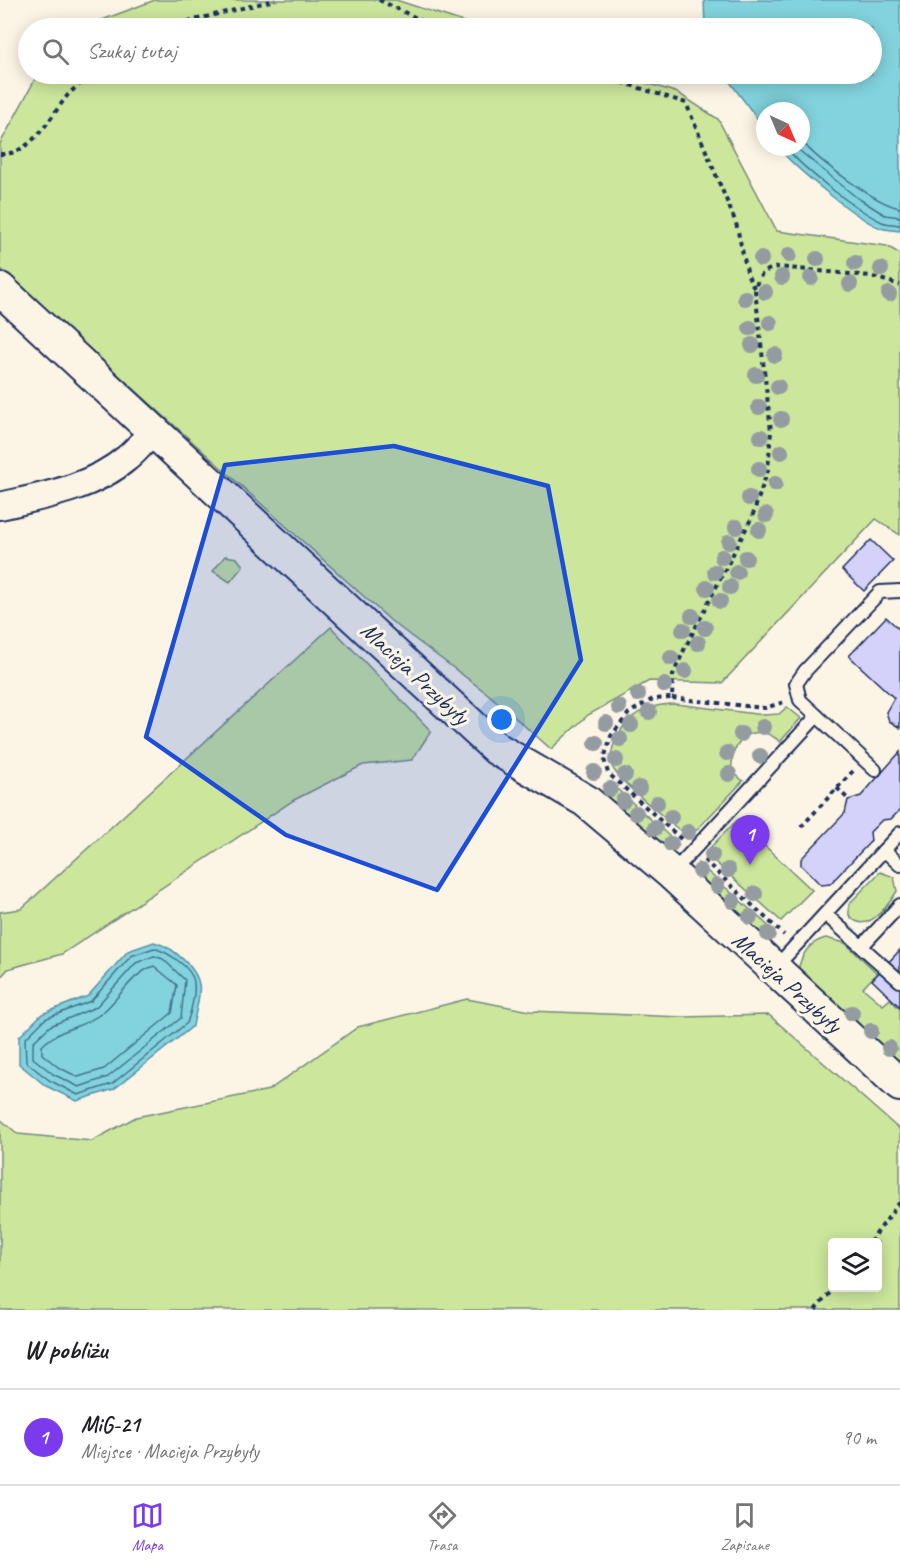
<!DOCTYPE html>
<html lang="pl">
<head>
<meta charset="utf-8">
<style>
	body { margin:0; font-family:Caveat,sans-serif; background:#f2f2f2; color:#202124 }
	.controls { position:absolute; right:18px; bottom:18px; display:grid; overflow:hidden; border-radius:6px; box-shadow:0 3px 15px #0003 }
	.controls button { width:54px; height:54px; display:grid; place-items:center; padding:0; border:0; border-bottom:2px solid #e0e0e0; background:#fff; color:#202124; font:30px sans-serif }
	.compass { position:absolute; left:756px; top:102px; width:54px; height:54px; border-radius:50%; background:#fff; box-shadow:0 3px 15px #0003; rotate:136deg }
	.you { position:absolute; left:502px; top:720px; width:21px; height:21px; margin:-15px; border:4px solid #fff; border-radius:50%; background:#1a73e8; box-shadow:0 0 0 9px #1a73e833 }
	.badge { display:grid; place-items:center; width:39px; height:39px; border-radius:50%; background:#7c3aed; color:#fff; font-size:20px; font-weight:700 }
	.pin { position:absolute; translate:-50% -50px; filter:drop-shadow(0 2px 3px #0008) }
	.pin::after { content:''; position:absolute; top:32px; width:21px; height:18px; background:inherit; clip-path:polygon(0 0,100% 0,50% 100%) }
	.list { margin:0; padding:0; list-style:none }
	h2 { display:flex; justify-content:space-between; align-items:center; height:78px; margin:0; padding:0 24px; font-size:26px }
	h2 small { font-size:20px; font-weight:400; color:#757577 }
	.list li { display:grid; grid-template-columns:39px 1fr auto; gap:18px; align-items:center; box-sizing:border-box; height:96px; padding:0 24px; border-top:2px solid #e0e0e0 }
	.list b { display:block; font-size:22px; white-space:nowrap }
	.list p { margin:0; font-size:20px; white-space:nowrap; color:#757577 }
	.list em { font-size:20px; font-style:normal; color:#757577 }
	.icon { flex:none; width:33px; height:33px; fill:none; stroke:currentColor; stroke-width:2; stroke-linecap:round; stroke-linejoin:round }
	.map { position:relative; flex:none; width:900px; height:1310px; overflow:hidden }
	.search { position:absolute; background:#fff; box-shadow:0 3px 15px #0003; left:18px; right:18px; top:18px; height:66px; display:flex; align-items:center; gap:15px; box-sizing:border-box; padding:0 21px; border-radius:33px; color:#757577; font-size:22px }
	.sheet { height:174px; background:#fff }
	nav { display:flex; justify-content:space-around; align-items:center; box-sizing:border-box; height:84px; border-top:2px solid #e0e0e0; background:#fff; font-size:16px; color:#757577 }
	nav a { display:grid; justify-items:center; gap:3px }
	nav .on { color:#7c3aed }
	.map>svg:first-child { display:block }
</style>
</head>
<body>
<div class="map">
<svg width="900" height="1310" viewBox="0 0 900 1310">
	<rect width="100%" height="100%" fill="#fcf5e5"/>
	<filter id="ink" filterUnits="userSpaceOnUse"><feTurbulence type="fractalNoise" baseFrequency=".0167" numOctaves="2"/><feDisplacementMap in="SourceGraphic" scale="12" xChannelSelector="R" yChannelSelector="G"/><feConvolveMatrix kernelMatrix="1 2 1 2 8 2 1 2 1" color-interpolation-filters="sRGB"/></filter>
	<g filter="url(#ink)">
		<g fill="#cce69c" stroke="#748a7d" stroke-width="1.5" fill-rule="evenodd">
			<path d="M155,0h241l86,28h-398l5,-3z"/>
			<path d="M38,74h580l60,19 40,26 59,112 110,15 13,8v281l-24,-16 -154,164 -73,-2 -61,34 -37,34 -63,-55 -97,-73 -391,-353v-124z"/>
			<path d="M225,556l12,2 6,8 -13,16 -17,-11z"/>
			<path d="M331,627l100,104 -19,29 -49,5 -69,35 -232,154 -54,15 -8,9v-66l21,-3z"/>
			<path d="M676,704l88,11 15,-1 8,-7 14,11 -21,24c-25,-23 -51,-1 -48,29l11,10 -54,57c-14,-12 -73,-58 -77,-72 -4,-14 4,-27 11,-39 13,-18 32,-23 53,-23z"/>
			<path d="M615,787l64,58 -17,4 -55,-51z"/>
			<path d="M737,820l75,70 -31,31 -76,-68z"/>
			<path d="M698,863l75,67 -10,11 -68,-65z"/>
			<path d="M880,872l14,5 3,14c-9,15 -32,46 -48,24v-11z"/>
			<path d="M826,938l19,5 32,30 -14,15 20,17 7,-6 10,10v56l-102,-94c3,-16 11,-29 28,-33z"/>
			<path d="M467,999l63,12 153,6 86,-2 131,115v180h-900v-191l18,15 74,7 44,-24 133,-27 89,-63zM878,1242v46h-46v-46z"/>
		</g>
		<g fill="#82d3dd" stroke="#5991aa" stroke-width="1.5">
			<path d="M704,0h196v231c-6,-1 -13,-1 -19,-3 -22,-7 -89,-62 -103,-81h23v-36h-36v18l-41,-55h148v-46h-167z"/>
			<path d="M154,942c14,4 20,9 31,19 23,22 13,36 8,65l-79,63 -37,12 -31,-15 -27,-22v-27l23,-23 46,-18 40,-45z"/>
		</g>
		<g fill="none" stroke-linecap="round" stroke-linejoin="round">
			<g stroke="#447191" stroke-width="1.5">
				<path d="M801,140c13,18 77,65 99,68"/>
				<path d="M786,147c15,21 72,64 96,75 5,2 12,2 18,3"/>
				<path d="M795,147l61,50 29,18 15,2"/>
				<path d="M154,948c13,4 32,16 38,28 6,11 -1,36 -5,47l-75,61 -34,11 -29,-15 -23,-18 -1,-23 20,-20 46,-18 40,-45z"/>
				<path d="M154,956l9,3 22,21 -4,38 -73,59 -29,10 -26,-13 -20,-16v-16l17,-16 46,-19 40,-44z"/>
				<path d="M154,966l23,19 -5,28 -68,56 -26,8 -20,-10 -16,-13v-8c18,-19 43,-18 61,-34 18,-15 28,-38 51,-46z"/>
			</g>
		</g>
		<g fill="#d4d2fb" stroke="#1b2f5e" stroke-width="1.5">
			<path d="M871,540l22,21 -29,30 -22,-21z"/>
			<path d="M886,617l14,13v98l-11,-7 -3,-9 8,-14 -45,-42z"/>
			<path d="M900,752v58l-9,9 -9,1 -12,12 1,9 -41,43 -9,1 -20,-20v-6l44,-46 3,-13 13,-4z"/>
			<path d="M900,950v57l-28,-27z"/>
		</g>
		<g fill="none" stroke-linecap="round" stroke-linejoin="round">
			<defs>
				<g id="service">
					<path d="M875,770l-75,-70 -4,-16 9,-13 75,-79 20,-1"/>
					<path d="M884,850l16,-17"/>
					<path d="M672,873l145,-157"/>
					<path d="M825,914l75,67"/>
					<path d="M863,945l37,-40"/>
					<path d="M774,969l110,-119 16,15"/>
				</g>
				<path id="minor" d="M0,506c43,-10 92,-18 127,-48 9,-7 18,-18 26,-27"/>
				<path id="tertiary" d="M0,289l497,460 89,52 85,72 229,212"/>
			</defs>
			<use href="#service" stroke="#1b2f5e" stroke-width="16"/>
			<use href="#minor" stroke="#1b2f5e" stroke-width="30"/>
			<use href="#tertiary" stroke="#1b2f5e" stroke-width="36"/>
			<g stroke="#1b2f5e" stroke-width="4" stroke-dasharray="4.5 4.5" stroke-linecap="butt">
				<path d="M379,0l58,28"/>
				<path d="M161,28l114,-28"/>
				<path d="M596,74l90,29 50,120 12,53 7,14"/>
				<path d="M0,154c31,2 51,-38 67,-58 7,-8 17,-15 25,-22"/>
				<path d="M672,698l93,10 19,-6"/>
				<path d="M837,788l12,12"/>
				<path d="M801,827l52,-56"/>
				<path d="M681,839l-73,-66 -4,-14 7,-23 18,-23 24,-14 19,-1 1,-23 11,-25 68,-133 16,-47 3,-39 -16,-141c3,-14 8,-20 23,-23l92,9 30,9"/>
				<path d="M704,860l80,75"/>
				<path d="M870,1242l30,-40"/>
				<path d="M815,1310l19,-22"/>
			</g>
			<use href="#service" stroke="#fcf5e5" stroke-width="12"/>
			<use href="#minor" stroke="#fcf5e5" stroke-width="26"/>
			<use href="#tertiary" stroke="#fcf5e5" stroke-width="32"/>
		</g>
		<g fill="#949ca1">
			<circle cx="789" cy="255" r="8"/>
			<circle cx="761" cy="259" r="8"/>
			<circle cx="817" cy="259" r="8"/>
			<circle cx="855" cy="263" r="8"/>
			<circle cx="881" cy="269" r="8"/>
			<circle cx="782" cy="277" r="8"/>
			<circle cx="811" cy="278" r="8"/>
			<circle cx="850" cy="284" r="8"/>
			<circle cx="765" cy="292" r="8"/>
			<circle cx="889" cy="294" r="8"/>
			<circle cx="745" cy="298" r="8"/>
			<circle cx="770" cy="323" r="8"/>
			<circle cx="750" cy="328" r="8"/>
			<circle cx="752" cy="345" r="8"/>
			<circle cx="775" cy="355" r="8"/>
			<circle cx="756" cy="375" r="8"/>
			<circle cx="778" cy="387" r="8"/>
			<circle cx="759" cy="407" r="8"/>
			<circle cx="781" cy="419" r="8"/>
			<circle cx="761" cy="437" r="8"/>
			<circle cx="781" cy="452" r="8"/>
			<circle cx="759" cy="469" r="8"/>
			<circle cx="775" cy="484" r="8"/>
			<circle cx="749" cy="498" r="8"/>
			<circle cx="766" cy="515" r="8"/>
			<circle cx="736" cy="527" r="8"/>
			<circle cx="759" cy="530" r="8"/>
			<circle cx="729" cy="542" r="8"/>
			<circle cx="722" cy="557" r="8"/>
			<circle cx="746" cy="558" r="8"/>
			<circle cx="715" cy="572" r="8"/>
			<circle cx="737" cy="572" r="8"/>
			<circle cx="730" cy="587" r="8"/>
			<circle cx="707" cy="588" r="8"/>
			<circle cx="720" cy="601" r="8"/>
			<circle cx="692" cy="616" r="8"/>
			<circle cx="705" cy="628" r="8"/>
			<circle cx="683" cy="630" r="8"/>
			<circle cx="698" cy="643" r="8"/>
			<circle cx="671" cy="658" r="8"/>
			<circle cx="685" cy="671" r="8"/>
			<circle cx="664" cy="685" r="8"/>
			<circle cx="638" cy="694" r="8"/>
			<circle cx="619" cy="707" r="8"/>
			<circle cx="649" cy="712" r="8"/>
			<circle cx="606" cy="723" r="8"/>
			<circle cx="631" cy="725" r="8"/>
			<circle cx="763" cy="727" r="8"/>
			<circle cx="741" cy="734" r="8"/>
			<circle cx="620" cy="739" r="8"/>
			<circle cx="596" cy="743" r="8"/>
			<circle cx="727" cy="753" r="8"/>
			<circle cx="760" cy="756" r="8"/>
			<circle cx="616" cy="760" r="8"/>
			<circle cx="594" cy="772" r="8"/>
			<circle cx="729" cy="774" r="8"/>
			<circle cx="625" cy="775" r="8"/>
			<circle cx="639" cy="788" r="8"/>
			<circle cx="610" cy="789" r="8"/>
			<circle cx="623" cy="801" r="8"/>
			<circle cx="657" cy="803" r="8"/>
			<circle cx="636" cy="813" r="8"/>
			<circle cx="671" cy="817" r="8"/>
			<circle cx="655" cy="828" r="8"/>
			<circle cx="688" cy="832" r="8"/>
			<circle cx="671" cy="844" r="8"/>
			<circle cx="712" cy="855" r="8"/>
			<circle cx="728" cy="870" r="8"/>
			<circle cx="700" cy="871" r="8"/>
			<circle cx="717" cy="886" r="8"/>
			<circle cx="755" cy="894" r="8"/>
			<circle cx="733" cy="901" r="8"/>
			<circle cx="750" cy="917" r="8"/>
			<circle cx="768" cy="934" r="8"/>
			<circle cx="852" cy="1013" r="8"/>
			<circle cx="871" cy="1031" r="8"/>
			<circle cx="889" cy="1048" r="8"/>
		</g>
	</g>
	<path fill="#1d4ed8" fill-opacity="0.2" stroke="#1d4ed8" stroke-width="4.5" stroke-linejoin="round" d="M394,446l154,40 33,174 -144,230 -151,-55 -140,-98 79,-272z"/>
	<g text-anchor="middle" stroke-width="6" stroke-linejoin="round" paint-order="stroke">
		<g font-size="24" fill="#1b2f5e" stroke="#fcf5e5">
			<text transform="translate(415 673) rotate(43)" y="8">Macieja Przybyły</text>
			<text transform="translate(787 982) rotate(42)" y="8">Macieja Przybyły</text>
		</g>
	</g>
</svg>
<div class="controls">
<button><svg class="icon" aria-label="layers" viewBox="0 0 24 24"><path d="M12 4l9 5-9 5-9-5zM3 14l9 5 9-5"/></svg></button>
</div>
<svg class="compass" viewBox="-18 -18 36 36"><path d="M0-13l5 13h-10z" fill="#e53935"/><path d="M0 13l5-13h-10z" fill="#757577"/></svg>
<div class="you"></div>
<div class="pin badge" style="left:750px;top:865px">1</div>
<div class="search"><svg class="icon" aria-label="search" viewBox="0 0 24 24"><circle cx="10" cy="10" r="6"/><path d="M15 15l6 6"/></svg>Szukaj tutaj</div>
</div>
<section class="sheet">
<h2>W pobliżu<small></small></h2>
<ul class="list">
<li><span class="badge">1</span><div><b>MiG-21</b><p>Miejsce · Macieja Przybyły</p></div><em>90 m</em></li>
</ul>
</section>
<nav>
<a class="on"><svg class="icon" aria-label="map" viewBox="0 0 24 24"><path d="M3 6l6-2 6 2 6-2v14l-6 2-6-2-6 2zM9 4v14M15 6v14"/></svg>Mapa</a>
<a><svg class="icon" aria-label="directions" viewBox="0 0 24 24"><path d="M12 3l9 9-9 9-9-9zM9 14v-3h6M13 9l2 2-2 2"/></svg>Trasa</a>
<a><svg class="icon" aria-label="saved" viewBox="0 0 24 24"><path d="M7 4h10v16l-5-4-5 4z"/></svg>Zapisane</a>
</nav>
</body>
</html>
